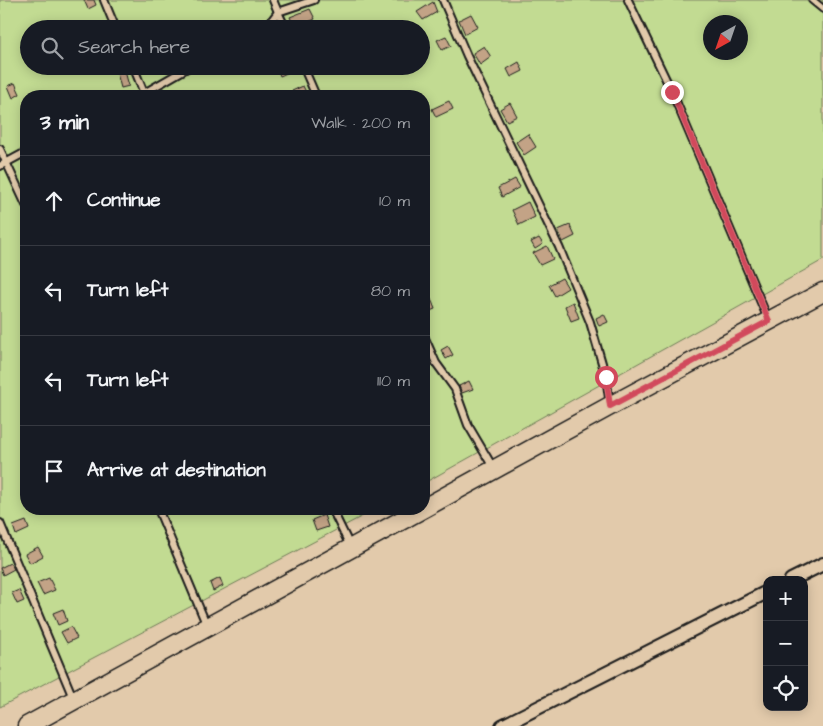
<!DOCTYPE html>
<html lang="en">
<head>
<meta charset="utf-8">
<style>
	body { margin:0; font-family:"Architects Daughter",sans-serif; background:#242831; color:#f1f3f6 }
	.controls { position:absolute; right:15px; bottom:15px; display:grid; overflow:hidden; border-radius:10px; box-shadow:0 2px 12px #0003 }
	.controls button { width:45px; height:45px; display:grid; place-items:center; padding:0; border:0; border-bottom:1px solid #363941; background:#171b24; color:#f1f3f6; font:25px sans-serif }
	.compass { position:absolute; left:703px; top:15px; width:45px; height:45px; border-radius:50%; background:#171b24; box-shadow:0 2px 12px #0003; rotate:220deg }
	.stop { position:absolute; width:15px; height:15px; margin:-11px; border:4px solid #d1495b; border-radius:50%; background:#fff }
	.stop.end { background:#d1495b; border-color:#fff; box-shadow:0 1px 5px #0008 }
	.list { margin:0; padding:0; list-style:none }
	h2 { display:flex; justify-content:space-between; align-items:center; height:65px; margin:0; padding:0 20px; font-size:21px }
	h2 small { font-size:16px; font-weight:400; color:#9ea1a6 }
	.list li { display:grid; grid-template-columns:32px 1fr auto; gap:15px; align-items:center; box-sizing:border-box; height:90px; padding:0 20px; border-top:1px solid #363941 }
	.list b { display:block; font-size:19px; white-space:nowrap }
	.list em { font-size:16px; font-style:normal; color:#9ea1a6 }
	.icon { flex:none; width:28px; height:28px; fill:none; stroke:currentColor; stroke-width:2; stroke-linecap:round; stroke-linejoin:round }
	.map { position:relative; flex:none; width:823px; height:726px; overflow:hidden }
	.search { position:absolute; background:#171b24; box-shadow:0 2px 12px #0003; left:20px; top:20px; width:410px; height:55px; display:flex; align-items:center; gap:12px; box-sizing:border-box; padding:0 18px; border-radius:28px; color:#9ea1a6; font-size:19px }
	.panel { position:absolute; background:#171b24; box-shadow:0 2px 12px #0003; left:20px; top:90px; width:410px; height:425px; border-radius:20px }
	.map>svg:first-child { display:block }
</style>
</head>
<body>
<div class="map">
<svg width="823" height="726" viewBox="0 0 823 726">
	<rect width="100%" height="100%" fill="#e2caab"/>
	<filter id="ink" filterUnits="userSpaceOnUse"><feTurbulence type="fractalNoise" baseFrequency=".02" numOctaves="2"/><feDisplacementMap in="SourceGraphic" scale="10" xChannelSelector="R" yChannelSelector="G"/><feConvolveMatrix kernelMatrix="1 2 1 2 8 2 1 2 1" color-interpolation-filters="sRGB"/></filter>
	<g filter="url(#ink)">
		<path fill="#c2db92" stroke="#6f7c57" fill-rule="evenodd" d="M0,0h823v260l-399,223v-387h-398v413h350l-376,198zM710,22h30v30h-30zM29,29h392v37h-392z"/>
		<g fill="#c3a386" stroke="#1c1c1c">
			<path d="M84,0h10l2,5 -8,4z"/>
			<path d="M433,2l4,10 -14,8 -6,-8z"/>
			<path d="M310,9l5,10 -20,9 -5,-11z"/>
			<path d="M471,14l7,13 -13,7 -6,-14z"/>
			<path d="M446,36l5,10 -9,4 -5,-10z"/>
			<path d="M484,46l7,11 -11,8 -7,-12z"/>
			<path d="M519,62l4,9 -12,6 -4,-8z"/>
			<path d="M276,66h19l1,3 -16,7z"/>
			<path d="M125,71l4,15 -8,2 -4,-15z"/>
			<path d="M15,83l5,11 -7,4 -5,-12z"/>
			<path d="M303,86l5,10h-13l-3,-5z"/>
			<path d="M449,101l4,8 -17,8 -4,-8z"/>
			<path d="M510,103l7,13 -10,5 -7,-12z"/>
			<path d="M528,134l8,13 -12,8 -8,-13z"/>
			<path d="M515,179l5,8 -18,10 -4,-9z"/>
			<path d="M528,202l7,15 -16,8 -7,-15z"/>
			<path d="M570,225l5,11 -12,6 -5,-12z"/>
			<path d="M539,238l4,6 -8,5 -4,-7z"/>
			<path d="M547,246l6,13 -13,6 -7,-12z"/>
			<path d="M562,278l6,10 -13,8 -6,-11z"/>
			<path d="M431,299l4,10 -10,4 -1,-11z"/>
			<path d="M573,302l6,16 -8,3 -6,-15z"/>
			<path d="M604,314l4,8 -9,4 -3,-8z"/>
			<path d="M448,346l5,9 -7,4 -5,-9z"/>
			<path d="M469,381l4,8 -11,4 -3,-7z"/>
			<path d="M324,515l4,12 -12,4 -4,-11z"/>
			<path d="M26,521l3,8 -13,6 -3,-9z"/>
			<path d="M38,547l5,9 -13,7 -5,-9z"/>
			<path d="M10,563l4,6 -11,6 -3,-7z"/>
			<path d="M49,578l6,12 -12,5 -6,-12z"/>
			<path d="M220,578l3,8 -10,5 -3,-8z"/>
			<path d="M19,590l5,11 -7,3 -5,-11z"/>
			<path d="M63,609l4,12 -9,4 -5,-12z"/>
			<path d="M71,627l6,11 -10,5 -6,-11z"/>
		</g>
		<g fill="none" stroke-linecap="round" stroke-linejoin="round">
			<defs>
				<g id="service">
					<path d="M104,0l12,29"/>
					<path d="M273,0l5,12 36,-12"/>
					<path d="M443,0l24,56 92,191 31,75 16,55 4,28"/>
					<path d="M628,0l44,92 96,227"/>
					<path d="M812,0l11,9"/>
					<path d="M258,29l13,-8 7,-9 8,17"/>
					<path d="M133,66l11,27 47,-27"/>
					<path d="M303,66l13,30"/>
					<path d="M0,149l26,56"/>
					<path d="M0,166l26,-14"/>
					<path d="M424,336l12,27 19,26 13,36 26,44"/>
					<path d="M158,509l49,117"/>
					<path d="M332,509l18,37"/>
					<path d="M0,523l74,177"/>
				</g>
				<g id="minor">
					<path d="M791,580l32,-16"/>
					<path d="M502,726l265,-134"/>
				</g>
				<path id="secondary" d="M27,726l583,-320 213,-114"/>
			</defs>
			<use href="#service" stroke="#1c1c1c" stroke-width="10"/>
			<use href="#minor" stroke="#1c1c1c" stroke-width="16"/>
			<use href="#secondary" stroke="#1c1c1c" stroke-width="21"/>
			<use href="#service" stroke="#e2caab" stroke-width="6"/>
			<use href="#minor" stroke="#e2caab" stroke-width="12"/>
			<use href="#secondary" stroke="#e2caab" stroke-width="18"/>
		</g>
	</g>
	<g fill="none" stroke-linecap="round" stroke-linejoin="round" filter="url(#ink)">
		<path stroke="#d1495b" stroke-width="6" d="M606,377l4,29 159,-85 -97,-229"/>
	</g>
</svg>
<div class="controls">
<button>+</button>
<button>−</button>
<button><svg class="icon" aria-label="locate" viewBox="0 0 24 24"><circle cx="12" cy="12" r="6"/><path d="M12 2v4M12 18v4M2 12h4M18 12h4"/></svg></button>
</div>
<svg class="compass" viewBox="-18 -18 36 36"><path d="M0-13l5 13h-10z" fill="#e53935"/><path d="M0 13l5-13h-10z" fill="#9ea1a6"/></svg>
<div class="stop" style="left:606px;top:377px"></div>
<div class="stop end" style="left:672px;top:92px"></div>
<div class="search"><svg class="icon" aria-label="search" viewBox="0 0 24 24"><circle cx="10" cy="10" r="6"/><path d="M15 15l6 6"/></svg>Search here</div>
<section class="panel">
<h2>3 min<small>Walk · 200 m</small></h2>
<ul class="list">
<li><svg class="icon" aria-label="ahead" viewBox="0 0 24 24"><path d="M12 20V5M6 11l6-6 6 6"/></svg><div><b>Continue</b></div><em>10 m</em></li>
<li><svg class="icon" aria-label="left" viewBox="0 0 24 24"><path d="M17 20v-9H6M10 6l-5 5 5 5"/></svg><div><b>Turn left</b></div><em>80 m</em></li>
<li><svg class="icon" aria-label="left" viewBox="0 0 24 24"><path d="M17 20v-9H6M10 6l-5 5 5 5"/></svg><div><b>Turn left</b></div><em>110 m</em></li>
<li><svg class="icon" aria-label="arrive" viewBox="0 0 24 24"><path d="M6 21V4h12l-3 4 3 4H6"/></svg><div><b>Arrive at destination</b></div></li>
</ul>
</section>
</div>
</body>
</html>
